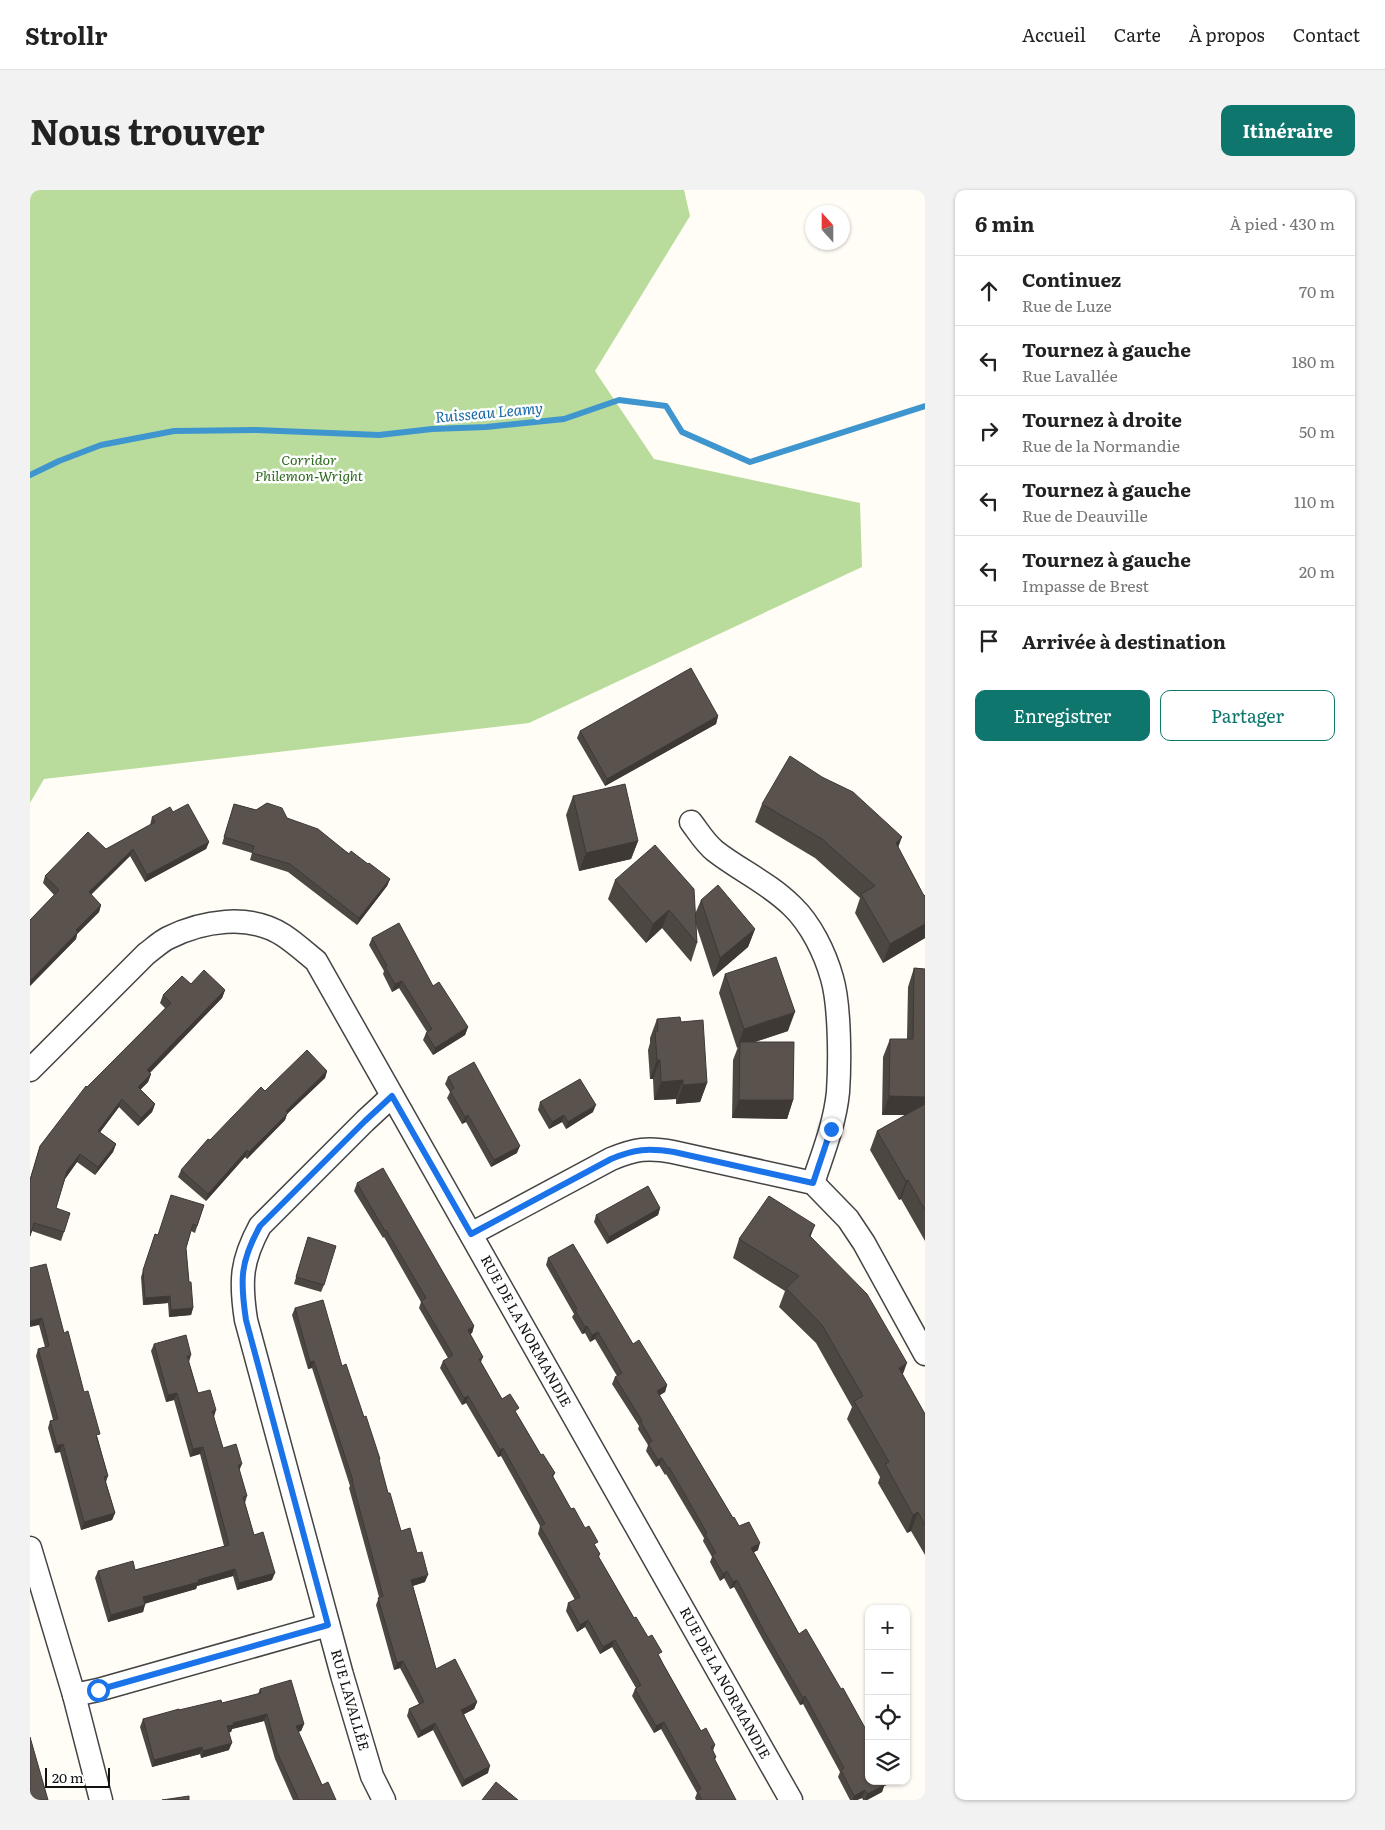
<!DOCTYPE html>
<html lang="fr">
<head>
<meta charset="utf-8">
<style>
	body { margin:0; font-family:Literata,serif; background:#f2f2f2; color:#222 }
	.controls { position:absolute; right:15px; bottom:15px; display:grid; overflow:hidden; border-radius:10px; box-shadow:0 1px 4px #0004 }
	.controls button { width:45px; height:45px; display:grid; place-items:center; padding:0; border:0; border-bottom:1px solid #e0e0e0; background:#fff; color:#222; font:25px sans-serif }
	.compass { position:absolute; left:775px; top:15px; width:45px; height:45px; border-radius:50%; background:#fff; box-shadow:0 1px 4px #0004; rotate:339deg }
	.scale { position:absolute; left:15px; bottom:12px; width:65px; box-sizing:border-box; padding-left:5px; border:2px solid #111; border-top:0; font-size:14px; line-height:18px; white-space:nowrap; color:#111; -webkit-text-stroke:4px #fff; paint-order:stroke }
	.stop { position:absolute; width:15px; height:15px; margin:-11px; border:4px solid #1a73e8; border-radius:50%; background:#fff }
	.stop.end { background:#1a73e8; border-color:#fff; box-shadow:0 1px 5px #0008 }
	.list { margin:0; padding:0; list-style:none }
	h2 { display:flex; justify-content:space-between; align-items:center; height:65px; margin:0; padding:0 20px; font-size:21px }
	h2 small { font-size:16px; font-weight:400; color:#767676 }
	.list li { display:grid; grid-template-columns:32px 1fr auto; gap:15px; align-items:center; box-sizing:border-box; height:70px; padding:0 20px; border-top:1px solid #e0e0e0 }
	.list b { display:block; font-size:19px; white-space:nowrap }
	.list p { margin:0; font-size:16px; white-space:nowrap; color:#767676 }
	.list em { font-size:16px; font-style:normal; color:#767676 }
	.actions { display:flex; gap:10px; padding:15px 20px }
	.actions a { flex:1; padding:11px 0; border:1px solid #0f766e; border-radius:10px; text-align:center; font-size:18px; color:#0f766e }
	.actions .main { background:#0f766e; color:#fff }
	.icon { flex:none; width:28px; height:28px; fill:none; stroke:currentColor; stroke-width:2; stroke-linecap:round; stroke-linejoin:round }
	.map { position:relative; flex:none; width:895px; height:1610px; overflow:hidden; border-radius:10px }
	header { display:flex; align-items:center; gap:30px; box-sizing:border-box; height:70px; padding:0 25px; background:#fff; border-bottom:1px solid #e0e0e0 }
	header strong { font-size:24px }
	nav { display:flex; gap:28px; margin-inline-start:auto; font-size:18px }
	.intro { display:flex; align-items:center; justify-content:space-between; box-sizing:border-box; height:120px; padding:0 30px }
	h1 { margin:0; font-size:35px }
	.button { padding:12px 22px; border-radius:10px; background:#0f766e; color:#fff; font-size:18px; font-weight:700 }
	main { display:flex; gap:30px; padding:0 30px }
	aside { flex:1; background:#fff; border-radius:10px; box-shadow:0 1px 4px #0004 }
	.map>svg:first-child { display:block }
</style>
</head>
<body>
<header>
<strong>Strollr</strong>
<nav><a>Accueil</a><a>Carte</a><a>À propos</a><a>Contact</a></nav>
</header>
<div class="intro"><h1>Nous trouver</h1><a class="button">Itinéraire</a></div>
<main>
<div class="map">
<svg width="895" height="1610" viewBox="0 0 895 1610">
	<rect width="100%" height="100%" fill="#fffdf5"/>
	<path fill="#b9dc9c" d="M0,0h654l6,26 -95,155 59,88 206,44 2,64 -333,156 -485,56 -14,24z"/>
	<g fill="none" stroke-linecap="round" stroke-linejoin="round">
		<path stroke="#3f96cf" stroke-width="6" d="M0,285l29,-14 42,-16 73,-14 82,-1 123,5 53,-6 54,-2 78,-8 55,-19 47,6 16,26 68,30 175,-56"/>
		<defs>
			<g id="minor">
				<path d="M661,632c7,9 14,21 24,29 24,19 54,32 77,55 19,18 33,47 40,72 8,27 8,85 6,114 -3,31 -15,61 -25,91"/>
				<path d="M0,880l116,-116c7,-5 14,-12 22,-16 34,-17 81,-25 115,-3 11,7 22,17 33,26l475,839"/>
				<path d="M441,1044l140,-75c24,-10 37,-12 62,-7l140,31 35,36 16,24 61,111"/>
				<path d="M0,1358l44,147 27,105"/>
				<path d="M44,1505l24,-5 230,-65"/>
				<path d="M354,1610l-12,-24 -30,-101 -96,-355c-6,-39 -5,-59 14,-94l105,-105 27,-25"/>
			</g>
		</defs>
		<use href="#minor" stroke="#444" stroke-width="25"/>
		<use href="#minor" stroke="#fff" stroke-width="22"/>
	</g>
	<g fill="#4d4742">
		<path d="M688,526l-2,8 -111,62 -28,-48 3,-7z"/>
		<path d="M543,606l65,45 -7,18 -52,12 -13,-56z"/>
		<path d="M204,614l53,14 81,46 22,15 -3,7 -30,39 -69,-53 -38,-12 2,-7 -30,-9z"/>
		<path d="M732,614l136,43 25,47 2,2v42l-42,25 -28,-50 5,-15 -45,-40 -60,-36z"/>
		<path d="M143,622l36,30 -3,7 -61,33 -15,-26 -39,39 10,10 -2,7 -22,22 -1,5 -46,47v-66l24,-25 -11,-12 2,-7 61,-27 44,-24 2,-8z"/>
		<path d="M585,690l80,34 6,-14 54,29 -7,18 -35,30 -17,-52 1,18 -6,19 -29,-34 -16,15 -38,-44z"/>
		<path d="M342,748l61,48 35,41 -3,8 -32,20 -10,-15 3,-7 1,-1 -28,-44 -7,4 -9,-18 1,-3 -15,-26z"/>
		<path d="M884,778l11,1v272l-24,-42 -2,1 -29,-50 7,-19 29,-16h-24l1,-58 7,-18h17l1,-52z"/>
		<path d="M695,784l63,57 -34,11 39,58 -6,19 -55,-1 1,-58 5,-13 -1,1 -18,-55z"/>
		<path d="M161,794l34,6 -3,8 -72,75 1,1 -3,8 -8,8 15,14 -3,8 -14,14 -19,-19 -19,25 16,12 -3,8 -18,23 -18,-13 -12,17 -9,29 8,24 -3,9 -29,-10 -2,5v-57l10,-33 47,-59 78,-79 -5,-5 3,-8z"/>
		<path d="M627,829l24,3 26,61 -7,19 -24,2v-5l-22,1 -1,-21h-3l-2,-29 2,-7v-5z"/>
		<path d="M297,881l-2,7 -38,36 -2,6 -38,39 -2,-2 -39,44 -28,-24 3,-7 29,-30 55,-49z"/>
		<path d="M418,887l69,76 -26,14 -25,-45 -4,2 -15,-26 3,-6 -5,-8z"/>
		<path d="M510,912l53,10 -27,17 -4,-7 -13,7 -11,-19z"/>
		<path d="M327,993l117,143 -2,7 -2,1 13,23 -2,5 21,37 15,15 24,41 14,18 -2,4 18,32 29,45 -1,3 35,61 26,40 41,73 14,14 -2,6 3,6 -1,3 21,40h-40l-1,-2 2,-5 -36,-64 -7,4 -22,-37 3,-7 1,-1 -24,-41 -12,7 -15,-27 -8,5 -11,-21 2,-8 7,-3 -37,-66 2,-8 -39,-70 -3,1 -32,-54 -4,2 -22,-37 3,-7 5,-3 -29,-50 2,-6 -37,-65 -1,1 -29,-47z"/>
		<path d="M174,1015l-9,28 -4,-2 -5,17 3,34 4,26 -2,7 -22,2 -1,-14 -25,2 -2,-28 14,-43 3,1z"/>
		<path d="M630,1018l-2,7 -51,29 -13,-22 2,-7z"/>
		<path d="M278,1047l16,48 -3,7 -27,-8z"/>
		<path d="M781,1047l92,138 22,39v141l-14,-24 -4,2 -29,-50 2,-6 -33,-58 5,-12 -36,-64 -37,-36 6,-16 -52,-33 6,-19z"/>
		<path d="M518,1068l85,86 34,41 -2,7 -6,3 74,123 25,32 -4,2 45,82 90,150 -5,2 -2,6 -15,8h-4l-1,-2 -5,2h-7l-12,-23 2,-5 -37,-68 -3,1 -37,-65 -29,-53 -4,2 -6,-11 -4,3 -10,-19 2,-5 -9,-16 1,-3 -38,-64 -1,1 -6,-10 -3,2 -10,-16 2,-6 -10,-16 1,-3 -27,-42 3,-7 2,-1 -22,-37 -5,3 -5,-9 -3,1 -10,-17 2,-3 -28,-49z"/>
		<path d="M0,1078l34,65 34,106 10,37 -2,6 9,31 -3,7 -31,10 -21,-78 -5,1 -7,-25 2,-7 3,-1 -17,-64 2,-7 7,-2 -6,-22z"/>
		<path d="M265,1118l47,58 22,51 16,42 -1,2 9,32 13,38 24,51 -12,4 23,83 41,33 -3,7 -10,5 24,59 -26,14 -29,-57 -15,8 -11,-22 2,-7 10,-5 -19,-36 -6,2 -18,-65 3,-8 -30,-109 1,-2 -38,-118 -4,1 -16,-54z"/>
		<path d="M124,1154l35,18 9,31 16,24 9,31 16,22 8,26 -2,7 9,32 18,45 -35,10 -4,-14 -36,10 -1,3 -51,14 -2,9 -35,10 -13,-44 3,-7 37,-1 89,-24 -24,-92 -10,3 -16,-57 -8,2 -15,-51z"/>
		<path d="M230,1499l44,35 -3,7 -3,1 24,53 14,15h-43l-18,-41 -11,-38 -32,8 -1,3h-2v18l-28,8 -1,-4 -48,13 -12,-40 3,-8 36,-9 43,-7 36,-9z"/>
	</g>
	<g fill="#3f3936">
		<path d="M688,526l-2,8 -111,62 2,-7z"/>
		<path d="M872,647l-7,19 1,-13z"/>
		<path d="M608,651l-7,18 -52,12 7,-18z"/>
		<path d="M179,652l-3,7 -61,33 2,-7z"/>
		<path d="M103,659l-3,7 -44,43 3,-7z"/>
		<path d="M360,689l-3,7 -30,39 2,-7z"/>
		<path d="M71,715l-2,7 -22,22 -1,5 -46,47v-5l46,-51z"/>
		<path d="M639,720l-7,18 -16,15 7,-19z"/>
		<path d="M895,734v14l-42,25 7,-19z"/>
		<path d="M725,739l-7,18 -35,30 7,-19z"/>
		<path d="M372,791l-3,7 -7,4 3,-8z"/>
		<path d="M195,800l-3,8 -78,80 3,-8z"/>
		<path d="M765,822l-7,19 -48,16v-5l-2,5 -1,1 7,-19z"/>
		<path d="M438,837l-3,8 -32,20 2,-7z"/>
		<path d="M627,870h3l-7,19h-3z"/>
		<path d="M297,881l-2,7 -38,36 -2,6 -38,39 2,-7 37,-41z"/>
		<path d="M121,884l-3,8 -13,13 3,-8z"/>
		<path d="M653,890l-7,19 -22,1 7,-18z"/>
		<path d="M677,893l-7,19 -24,2 7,-19z"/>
		<path d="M859,906l36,1v18h-43z"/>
		<path d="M92,909l-3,8 -24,32 3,-8z"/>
		<path d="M709,910h54l-6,19 -55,-1z"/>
		<path d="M125,914l-3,8 -14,14 3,-8z"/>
		<path d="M566,915l-3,7 -27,17 2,-7z"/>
		<path d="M438,925l-2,7 -4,2 3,-7z"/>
		<path d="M534,925l-2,7 -13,7 3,-7z"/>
		<path d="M86,954l-3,8 -18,23 3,-8z"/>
		<path d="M490,956l-3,7 -26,14 3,-7z"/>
		<path d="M217,960l-2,7 -39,44 2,-7z"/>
		<path d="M50,964l-3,8 -12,17 2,-8z"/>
		<path d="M878,990l-7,19 -2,1 7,-19z"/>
		<path d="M630,1018l-2,7 -51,29 2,-7z"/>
		<path d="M785,1035l-7,18 1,-8z"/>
		<path d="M140,1106l-2,7 -25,2 2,-7z"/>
		<path d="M163,1118l-2,7 -22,2 2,-7z"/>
		<path d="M12,1128l-3,7 -9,2v-6z"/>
		<path d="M444,1136l-2,7 -7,4 3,-7z"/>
		<path d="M557,1136l-2,7 -3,1 3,-7z"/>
		<path d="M568,1142l-3,7 -5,3 2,-7z"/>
		<path d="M161,1165l-2,7 -2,-6z"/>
		<path d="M284,1171l-2,7 -4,1 2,-7z"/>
		<path d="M877,1173l-7,19 -1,-14z"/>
		<path d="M637,1195l-2,7 -11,7 3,-8z"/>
		<path d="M147,1203l-3,7 -8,2 2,-7z"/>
		<path d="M438,1206l-2,7 -4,2 2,-7z"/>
		<path d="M186,1220l-2,7 -2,-6z"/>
		<path d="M33,1254l-3,8 -5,1 2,-7z"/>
		<path d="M173,1257l-3,7 -10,3 3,-8z"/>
		<path d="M473,1258l-2,8 -3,1 2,-7z"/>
		<path d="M632,1268l-3,7 -3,2 2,-7z"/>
		<path d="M212,1274l-3,7 -1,-6z"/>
		<path d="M888,1322l-7,19 -4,2 6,-18z"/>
		<path d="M85,1323l-3,7 -31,10 3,-8z"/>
		<path d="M730,1353l-2,7 -9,5 2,-7z"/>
		<path d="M205,1379l-2,7 -36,10 -1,3 -55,16 2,-8z"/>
		<path d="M697,1381l-3,7 -4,3 3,-7z"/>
		<path d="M245,1383l-3,7 -35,10 2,-7z"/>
		<path d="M398,1385l-3,7 -16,5 2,-7z"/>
		<path d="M707,1390l-3,7 -4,2 3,-7z"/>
		<path d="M115,1415l-2,7 -35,10 3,-7z"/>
		<path d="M558,1430l-3,7 -8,5 3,-7z"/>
		<path d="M585,1450l-3,7 -12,7 3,-7z"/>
		<path d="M373,1471l-3,7 -6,2 3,-7z"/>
		<path d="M775,1506l-2,8 -3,1 3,-7z"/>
		<path d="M447,1512l-3,7 -15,8 2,-7z"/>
		<path d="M237,1524l-3,7 -32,8 -1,3 -6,2 2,-8 6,-3z"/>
		<path d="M634,1532l-3,7 -7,4 2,-7z"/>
		<path d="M405,1533l-2,7 -15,8 3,-7z"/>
		<path d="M274,1534l-3,7 -8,2 3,-7z"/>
		<path d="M202,1553l-3,7 -28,8 2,-7z"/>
		<path d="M172,1557l-2,7 -48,13 2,-7z"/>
		<path d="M460,1576l-2,7 -26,14 2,-7z"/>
		<path d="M853,1591h7l-1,3 -5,2 -2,6 -15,8h-2l2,-6z"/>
		<path d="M835,1600l-3,8 -5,2h-4l1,-4z"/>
	</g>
	<g fill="#5a524d" stroke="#3f3936">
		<path d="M661,478l27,48 -111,63 -27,-48z"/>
		<path d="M760,566l32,21 31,15 49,45 -6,6 27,51 2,2v28l-35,20 -29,-50 14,-8 -53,-47 -60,-35z"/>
		<path d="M595,594l13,57 -52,12 -13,-57z"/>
		<path d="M237,613l15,5 5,10 31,11 31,25 2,-3 17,13 1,-1 21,16 -31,39 -69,-54 -38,-11 2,-7 -30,-9 10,-33 22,6z"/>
		<path d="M158,614l21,38 -62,33 -14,-26 -44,43 12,13 -25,25 2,2 -48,49v-61l29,-30 -14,-14 43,-44 18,17 49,-27 -3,-5 18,-10 3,5z"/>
		<path d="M625,655l39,44 3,54 -28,-33 -16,14 -38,-44z"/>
		<path d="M688,695l37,44 -35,29 -19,-58z"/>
		<path d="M369,733l34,63 6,-4 29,45 -33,21 -9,-15 6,-4 -30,-48 -7,3 -10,-17 2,-1 -15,-28z"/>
		<path d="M746,767l19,55 -51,17 -19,-55z"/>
		<path d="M884,778l11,1v128l-36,-1 1,-57h23z"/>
		<path d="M174,780l21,20 -78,80 4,4 -13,13 17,17 -14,14 -19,-19 -24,32 18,13 -18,23 -18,-13 -13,17 -11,37 14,5 -6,19 -30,-9 -4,13v-56l10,-34 46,-60 1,1 84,-84 -8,-8 19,-19 9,8z"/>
		<path d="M650,827l1,5 22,-2 4,63 -24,2v-5l-22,2 -1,-22h-3l-2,-29h3l-1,-12z"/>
		<path d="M710,852h54l-1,58h-54z"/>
		<path d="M277,860l20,21 -41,40 2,2 -39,39 -2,-2 -39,44 -27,-24 27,-31 2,1 51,-53 4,4z"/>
		<path d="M444,872l46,84 -26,14 -26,-45 -3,2 -15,-26 4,-3 -6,-11z"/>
		<path d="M550,889l16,26 -28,17 -4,-7 -12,7 -12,-20z"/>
		<path d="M895,914v106l-17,-30 -2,1 -29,-50z"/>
		<path d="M353,978l91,158 -6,4 15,27 -4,2 23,40 8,-5 9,14 -4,3 26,44 2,-1 12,19 -3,2 19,34 3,-1 11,20 4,-2 9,16 -4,2 6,10 -2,2 36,62 2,-1 12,20 4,-2 10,17 -4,2 5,10 38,67 5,-3 9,17 -4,2 5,10 -2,1 22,42h-34l-5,-9 4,-2 -37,-67 -8,4 -21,-37 6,-4 -26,-45 -12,7 -15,-27 -8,5 -12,-22 12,-6 -40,-71 5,-2 -42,-76 -3,2 -32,-54 -4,2 -21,-37 10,-6 -32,-54 5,-3 -40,-68 -1,1 -28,-48z"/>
		<path d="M618,996l12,22 -51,29 -13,-22z"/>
		<path d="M141,1005l33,10 -7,21 -4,-2 -7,24 3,34h2l2,26 -22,2 -1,-14 -25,2 -2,-28 12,-36 3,1z"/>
		<path d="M739,1006l46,29 -6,10 58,59 40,69 -8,5 26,46v111l-7,-13 -5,3 -28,-51 4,-2 -35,-61 9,-5 -41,-71 -36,-37 13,-12 -60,-37z"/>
		<path d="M278,1047l28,9 -12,39 -28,-8z"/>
		<path d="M543,1054l60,100 6,-4 28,45 -10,6 76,127 1,-1 5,9 10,-4 11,21 -9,5 48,86 7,-5 35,60 2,-1 26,47v46h14l2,4 -18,9 -2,-4 -11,6 -13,-26 3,-2 -39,-72 -2,2 -38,-65 -28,-53 -4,2 -6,-11 -4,3 -11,-19 4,-2 -11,-19 2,-1 -38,-66 -1,1 -6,-10 -4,2 -10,-16 4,-3 -11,-19 1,-1 -27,-44 7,-4 -24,-41 -6,3 -5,-9 -2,1 -10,-17 2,-1 -29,-51z"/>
		<path d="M16,1074l18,69 4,-2 16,61 4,-1 12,43 -4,1 12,41 -4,1 11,36 -31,9 -21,-78 -6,2 -7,-25 8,-2 -20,-70 11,-3 -7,-28 -12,3v-53z"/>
		<path d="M293,1110l19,66 4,-2 18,53 2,-1 14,43h-1l9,34h2l11,38 9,-3 7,25 5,-1 6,23 -17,5 25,89 19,-10 22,43 -16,8 29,56 -26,14 -29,-57 -14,8 -12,-22 15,-7 -21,-41 -6,2 -19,-65 5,-2 -31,-115h1l-39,-120 -4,1 -15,-54z"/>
		<path d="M156,1145l5,20 -4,1 11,37 12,-3 6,20 -4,1 11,37 13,-4 6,20 -4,1 9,31 -4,1 11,38 9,-3 12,41 -36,10 -4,-14 -37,11 1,2 -56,15 2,8 -34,10 -13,-44 35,-10 2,9 94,-25 -26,-98 -10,2 -16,-56 -9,2 -14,-51z"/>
		<path d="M261,1490l13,44 -8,2 26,59 6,-3 8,18h-37l-22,-48 -10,-38 -34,9 1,2 -7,1 5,17 -29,8 -1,-4 -48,13 -11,-41 36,-10v1l42,-10 1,3 39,-10 -1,-4z"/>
		<path d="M0,1547l18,63h-18z"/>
		<path d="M466,1592l22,18h-36z"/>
		<path d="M159,1606v4h-27z"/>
	</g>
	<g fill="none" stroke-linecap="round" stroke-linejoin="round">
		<path stroke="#1a73e8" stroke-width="6" d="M68,1500l230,-65 -82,-305c-6,-40 -6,-58 14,-94l105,-105 27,-25 79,138 140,-75c24,-10 37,-11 63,-7l139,31 18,-54"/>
	</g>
	<g text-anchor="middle" stroke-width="5" stroke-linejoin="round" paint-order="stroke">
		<g font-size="14" font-style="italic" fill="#2f6b1f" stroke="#fff">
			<text x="279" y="275">Corridor<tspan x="279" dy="16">Philemon-Wright</tspan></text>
		</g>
		<g font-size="14" fill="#111" stroke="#fff">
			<text transform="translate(496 1141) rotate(61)" y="5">RUE DE LA NORMANDIE</text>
			<text transform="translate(695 1493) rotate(61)" y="5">RUE DE LA NORMANDIE</text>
			<text transform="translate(320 1510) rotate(74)" y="5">RUE LAVALLÉE</text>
		</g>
		<g font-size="15" font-style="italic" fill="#1768a6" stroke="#fff">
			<text transform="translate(459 223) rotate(-5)" y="5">Ruisseau Leamy</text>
		</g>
	</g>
</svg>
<div class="controls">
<button>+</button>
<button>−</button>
<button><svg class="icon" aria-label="locate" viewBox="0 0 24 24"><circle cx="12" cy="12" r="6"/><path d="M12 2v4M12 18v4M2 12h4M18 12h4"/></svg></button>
<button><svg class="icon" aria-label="layers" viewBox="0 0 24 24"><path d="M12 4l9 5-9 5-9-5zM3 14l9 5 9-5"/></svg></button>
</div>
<svg class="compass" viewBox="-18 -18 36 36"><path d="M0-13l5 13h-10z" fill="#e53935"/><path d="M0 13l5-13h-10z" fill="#767676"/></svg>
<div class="scale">20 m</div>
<div class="stop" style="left:68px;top:1500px"></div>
<div class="stop end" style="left:801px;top:939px"></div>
</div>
<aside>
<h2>6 min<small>À pied · 430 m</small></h2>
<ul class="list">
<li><svg class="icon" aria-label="ahead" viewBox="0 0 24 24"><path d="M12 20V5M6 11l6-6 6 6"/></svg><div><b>Continuez</b><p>Rue de Luze</p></div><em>70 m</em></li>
<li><svg class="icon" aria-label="left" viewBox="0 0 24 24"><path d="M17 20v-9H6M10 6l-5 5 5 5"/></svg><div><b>Tournez à gauche</b><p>Rue Lavallée</p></div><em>180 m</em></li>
<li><svg class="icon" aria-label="right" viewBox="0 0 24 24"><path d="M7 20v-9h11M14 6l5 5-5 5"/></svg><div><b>Tournez à droite</b><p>Rue de la Normandie</p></div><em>50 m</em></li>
<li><svg class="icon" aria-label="left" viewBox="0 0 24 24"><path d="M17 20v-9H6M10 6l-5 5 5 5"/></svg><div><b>Tournez à gauche</b><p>Rue de Deauville</p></div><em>110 m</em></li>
<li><svg class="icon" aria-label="left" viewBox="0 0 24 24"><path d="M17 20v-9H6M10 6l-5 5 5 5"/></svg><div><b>Tournez à gauche</b><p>Impasse de Brest</p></div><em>20 m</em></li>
<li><svg class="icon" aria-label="arrive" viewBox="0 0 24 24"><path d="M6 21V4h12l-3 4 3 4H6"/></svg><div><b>Arrivée à destination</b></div></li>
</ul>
<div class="actions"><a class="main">Enregistrer</a><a>Partager</a></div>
</aside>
</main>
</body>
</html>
